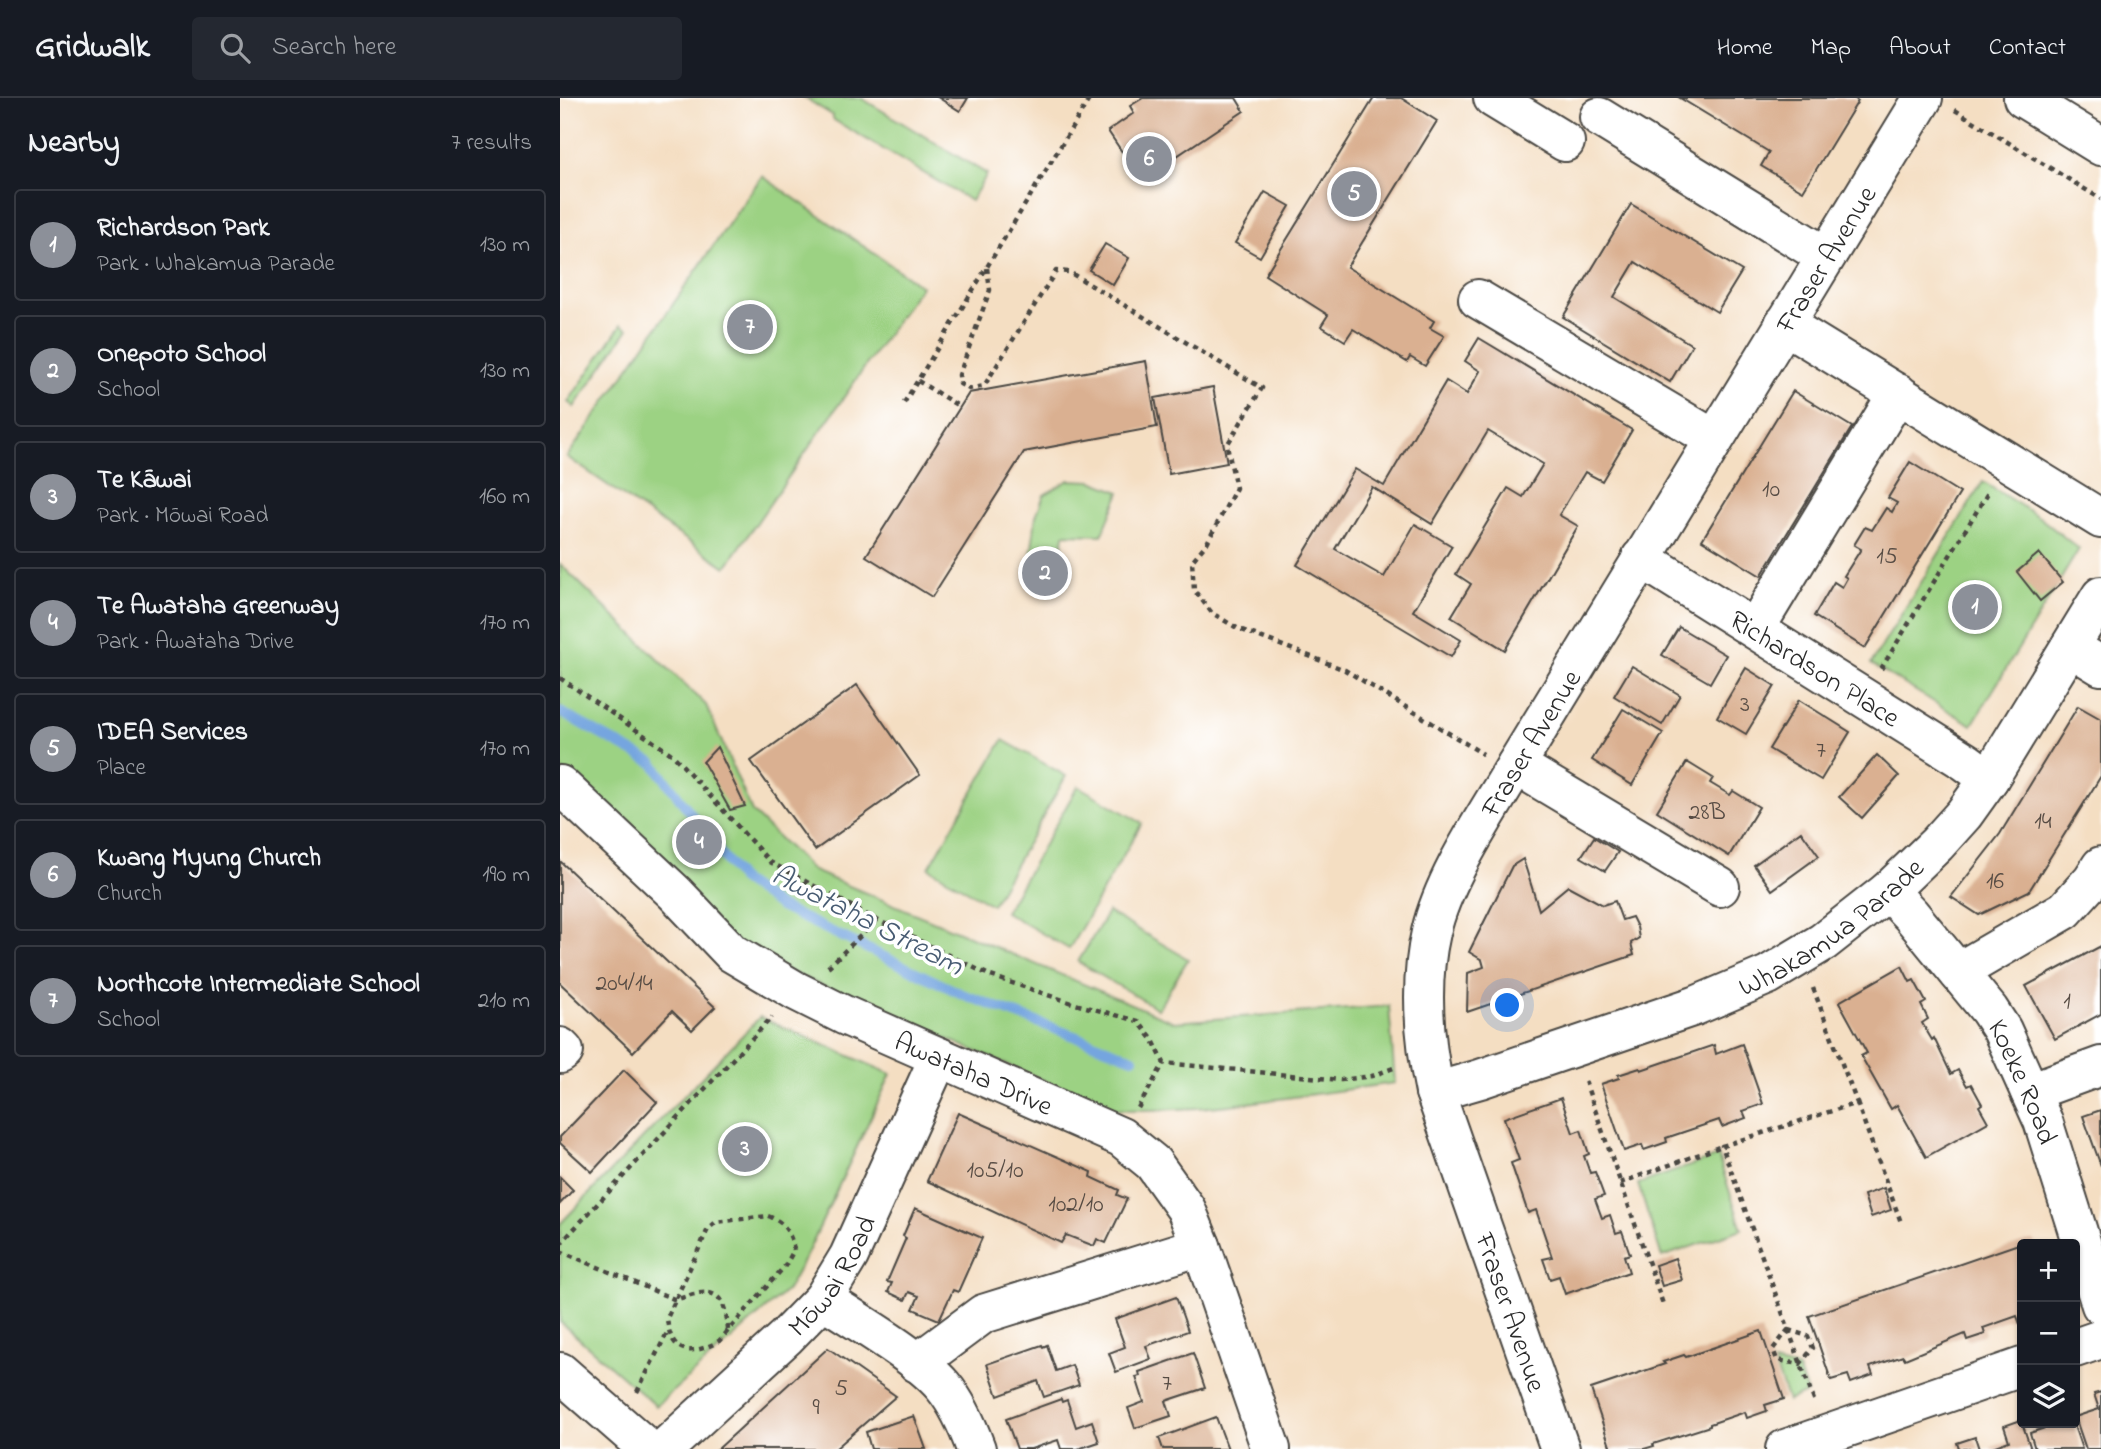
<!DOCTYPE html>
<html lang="en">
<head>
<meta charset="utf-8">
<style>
	body { margin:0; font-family:"Indie Flower",sans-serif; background:#242831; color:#f1f3f6 }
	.controls { position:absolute; right:21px; bottom:21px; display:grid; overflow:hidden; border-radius:7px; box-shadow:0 2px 5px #0004 }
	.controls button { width:63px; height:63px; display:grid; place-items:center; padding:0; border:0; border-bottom:2px solid #363941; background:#171b24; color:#f1f3f6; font:35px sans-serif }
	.you { position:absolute; left:948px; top:908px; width:24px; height:24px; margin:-18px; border:5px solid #fff; border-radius:50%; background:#1a73e8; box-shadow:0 0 0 10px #1a73e833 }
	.badge { display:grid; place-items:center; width:46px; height:46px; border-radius:50%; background:#8c9099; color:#fff; font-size:23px; font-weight:700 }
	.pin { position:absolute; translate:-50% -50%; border:4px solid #fff; box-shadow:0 2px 7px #0006 }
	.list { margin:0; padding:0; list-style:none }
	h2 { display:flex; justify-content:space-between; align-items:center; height:91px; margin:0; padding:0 28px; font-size:30px }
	h2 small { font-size:23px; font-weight:400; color:#9ea1a6 }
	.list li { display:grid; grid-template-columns:46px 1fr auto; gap:21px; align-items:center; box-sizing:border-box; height:112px; margin:0 14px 14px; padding:0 14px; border:2px solid #363941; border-radius:7px }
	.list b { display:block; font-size:26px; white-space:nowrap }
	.list p { margin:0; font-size:23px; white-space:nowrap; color:#9ea1a6 }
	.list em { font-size:23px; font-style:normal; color:#9ea1a6 }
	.icon { flex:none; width:38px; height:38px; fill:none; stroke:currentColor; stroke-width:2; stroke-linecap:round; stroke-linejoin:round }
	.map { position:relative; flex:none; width:1541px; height:1351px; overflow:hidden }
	header { display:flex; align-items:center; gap:42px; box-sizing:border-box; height:98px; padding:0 35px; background:#171b24; border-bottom:2px solid #363941 }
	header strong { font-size:33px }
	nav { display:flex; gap:38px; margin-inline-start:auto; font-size:24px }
	.search { width:490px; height:63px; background:#242831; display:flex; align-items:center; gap:18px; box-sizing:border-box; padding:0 24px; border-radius:7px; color:#9ea1a6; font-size:26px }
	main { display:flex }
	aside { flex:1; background:#171b24 }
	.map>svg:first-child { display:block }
</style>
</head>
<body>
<header>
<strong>Gridwalk</strong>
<div class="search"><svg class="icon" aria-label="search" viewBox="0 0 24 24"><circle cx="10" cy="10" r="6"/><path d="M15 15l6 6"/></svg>Search here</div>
<nav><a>Home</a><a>Map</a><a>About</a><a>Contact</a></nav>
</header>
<main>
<aside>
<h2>Nearby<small>7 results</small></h2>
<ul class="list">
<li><span class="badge">1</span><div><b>Richardson Park</b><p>Park · Whakamua Parade</p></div><em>130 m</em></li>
<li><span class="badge">2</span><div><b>Onepoto School</b><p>School</p></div><em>130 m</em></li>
<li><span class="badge">3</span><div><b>Te Kāwai</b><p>Park · Mōwai Road</p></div><em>160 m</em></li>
<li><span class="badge">4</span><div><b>Te Awataha Greenway</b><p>Park · Awataha Drive</p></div><em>170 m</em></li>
<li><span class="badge">5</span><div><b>IDEA Services</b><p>Place</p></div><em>170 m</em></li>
<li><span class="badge">6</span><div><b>Kwang Myung Church</b><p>Church</p></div><em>190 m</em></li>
<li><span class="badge">7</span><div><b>Northcote Intermediate School</b><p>School</p></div><em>210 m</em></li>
</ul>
</aside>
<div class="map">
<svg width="1541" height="1351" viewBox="0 0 1541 1351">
	<rect width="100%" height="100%" fill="#fff"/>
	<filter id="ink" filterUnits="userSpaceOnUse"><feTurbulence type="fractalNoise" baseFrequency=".0143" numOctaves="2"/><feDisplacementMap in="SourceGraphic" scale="14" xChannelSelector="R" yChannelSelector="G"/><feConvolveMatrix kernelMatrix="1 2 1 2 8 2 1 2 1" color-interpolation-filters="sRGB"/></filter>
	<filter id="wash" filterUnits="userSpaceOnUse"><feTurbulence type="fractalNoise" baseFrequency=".00686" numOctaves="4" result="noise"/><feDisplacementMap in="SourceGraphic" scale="28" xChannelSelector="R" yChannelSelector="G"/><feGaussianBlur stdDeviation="1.57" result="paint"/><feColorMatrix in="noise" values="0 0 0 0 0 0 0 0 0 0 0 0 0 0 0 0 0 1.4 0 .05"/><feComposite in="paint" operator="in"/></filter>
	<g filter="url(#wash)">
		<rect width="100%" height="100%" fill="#f4dec2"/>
		<g fill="#9cd283" stroke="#647e57" stroke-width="2">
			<path d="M245,0h56l126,76 -16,27 -137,-81 -2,-5z"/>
			<path d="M202,78l159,110 -195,281 -159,-110z"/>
			<path d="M61,227l7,4 -54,78 -6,-5z"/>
			<path d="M509,382l23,1 28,11 -18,43 -38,-1 -3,25 -30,-3 5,-40 8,-21z"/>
			<path d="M1423,384l56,35 40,32 -107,176 -101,-61z"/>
			<path d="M0,466l146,141 46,107 61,59 361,151 215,-16 6,77c-91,11 -192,32 -284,26l-384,-164 -167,-177z"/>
			<path d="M443,642l63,36 -74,129 -63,-37z"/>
			<path d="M518,688l64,37 -73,126 -64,-37z"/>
			<path d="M548,814l80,47 -30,50 -80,-47z"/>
			<path d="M200,919l131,57 -84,180 -20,36 -131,116 -96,-84v-98z"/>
			<path d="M1158,1058l24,73 -80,28 -24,-73z"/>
			<path d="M1214,1265l24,6 9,24 -19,8z"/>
		</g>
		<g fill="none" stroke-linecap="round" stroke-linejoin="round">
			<path stroke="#74a5df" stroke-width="10" d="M0,614l93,51 87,116 40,28 182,87 171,64"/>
		</g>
		<g id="blocks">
			<g fill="#dab091">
				<path d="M379,0h29l-8,13z"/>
				<path d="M583,0h93l8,13 -103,69 -33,-49 26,-18 -4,-7z"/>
				<path d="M814,0h27l36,23 -90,146 87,54 -4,7 14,8 -19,30 -15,-9 -3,5 -54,-33 -8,12 -24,-15 7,-11 -63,-40z"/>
				<path d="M1120,0h174l4,3 -55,90 -42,-25 8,-14z"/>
				<path d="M705,94l25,14 -30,51 -25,-14z"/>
				<path d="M1071,106l111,67 -25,41 -82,-50 -21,35 78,48 -22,37 -107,-65z"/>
				<path d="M545,146l24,14 -16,27 -24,-15z"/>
				<path d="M919,240l153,92 -30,51 -17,-9 -26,43 19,11 -73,124 -54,-33 20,-33 -15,-10 52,-86 15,9 20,-33 -55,-33 -56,93 -60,-37 -37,62 49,28 31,-53 37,22 -39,65 48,29 -10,17 -154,-92 58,-96 29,17 62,-105 21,13 13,-23 -15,-10z"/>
				<path d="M586,263l11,66 -133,25 -92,145 -66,-41 103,-163z"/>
				<path d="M653,289l14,76 -58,11 -14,-76z"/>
				<path d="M1233,293l59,36 -91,149 -59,-36z"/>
				<path d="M1350,364l50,31 -95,155 -51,-32 20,-34 8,5 5,-9 -3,-2 17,-27 -7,-4 11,-18 7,3 14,-22 6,4 5,-9 -9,-5z"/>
				<path d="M1479,455l24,29 -23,19 -23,-29z"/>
				<path d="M1119,529l47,28 -16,28 -48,-28z"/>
				<path d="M1072,568l48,29 -18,30 -48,-29z"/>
				<path d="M1186,570l29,18 -29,48 -29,-17z"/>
				<path d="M297,587l63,90 -105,75 -64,-89z"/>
				<path d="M1239,602l51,32 -29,48 -52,-31z"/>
				<path d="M1518,608l23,13v57l-72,115 -50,24 -28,-18 49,-63z"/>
				<path d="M1063,611l40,24 -31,52 -40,-25z"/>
				<path d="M157,649l28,59 -15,4 -27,-48z"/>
				<path d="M1317,657l22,21 -37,42 -23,-21z"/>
				<path d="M1127,664l26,16 -3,5 20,12 3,-4 26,16 -30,49 -72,-45z"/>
				<path d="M1241,733l18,25 -47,34 -18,-25z"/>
				<path d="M1034,739l24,15 -13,19 -24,-14z"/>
				<path d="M963,761l16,51 29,-24 35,19 12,-4 7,19 10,-3 5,10 2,11 -8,5 3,12 -167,57 1,-39 16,-6 -2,-7 -13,-8 43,-86z"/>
				<path d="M0,763l155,146 -23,23 -20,-19 -39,41 -73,-69z"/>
				<path d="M1541,848v68l-46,25 -29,-53z"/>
				<path d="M1342,868l8,16 4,-2 12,22 -5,3 7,14 -6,4 10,17 2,-2 17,36 7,-4 9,16 4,-2 11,20 -3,2 9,16 -62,35 -29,-52 -6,4 -30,-53 6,-3 -28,-51z"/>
				<path d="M1182,946l21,60 -20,7 3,7 -24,9 -3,-7 -53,18 1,4 -23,8 -2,-5 -18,6 -23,-67 18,-6 -1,-3 22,-7 1,2 73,-25 2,9z"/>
				<path d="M64,972l33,32 -65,70 -32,-29v-6z"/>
				<path d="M1001,1000l12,35 8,-3 8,24 -5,2 6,17 5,-1 9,24 -9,3 7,19 8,-3 6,18 6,-2 8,23 -6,2 5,16 -64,22 -6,-18 -9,3 -7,-20 9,-2 -16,-47 -8,3 -17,-50 8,-3 -15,-42z"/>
				<path d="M1541,1012v56l-18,-50z"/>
				<path d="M398,1015l134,59 -1,5 28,13 -2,5 10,4 -21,44 -9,-4 -3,7 -28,-11 -5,8 -134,-62z"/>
				<path d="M0,1079l13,13 -13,14z"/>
				<path d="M1324,1090l7,22 -20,7 -7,-22z"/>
				<path d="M355,1110l67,30 -24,54 -5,-2 -14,30 -26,-11 6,-13 -10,-4 -4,8 -17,-8 4,-9 -5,-1 19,-44 -3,-2z"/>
				<path d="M1473,1141l2,5h-13v79l-2,1 -3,-8 -34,12 2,6 -18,6 -2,-6 -60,25 -2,-3 -33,11 3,8 -22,8 -3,-8 -17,5 -22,-64z"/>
				<path d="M1115,1160l7,22 -20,6 -7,-21z"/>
				<path d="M616,1199l12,34 -42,15 5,13 -35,13 -7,-19 16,-6 -10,-28z"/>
				<path d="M1201,1233l23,68 -19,6 2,6 -20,7 -2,-6 -35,12v2l-57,18 1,2 -10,3h-33l-20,-60 74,-25 -2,-2 21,-7 2,2z"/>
				<path d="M482,1247l1,2 4,-2 9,26 16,-6 7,20 -35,12 -6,-16 -40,15 -11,-32z"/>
				<path d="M268,1250l68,48 -61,53h-117z"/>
				<path d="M633,1255l12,35 -39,13 5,15 -36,12 -7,-20 16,-6 -8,-25 4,-1 -1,-4z"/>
				<path d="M1541,1294v57h-15l-11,-32 24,-8 -5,-15z"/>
				<path d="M501,1301l1,3 5,-2 9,27 16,-6 7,21 -21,7h-17l-3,-9 -27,9h-14l-11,-30z"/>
				<path d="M354,1318l12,33h-55l-5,-17z"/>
				<path d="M656,1319l12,32h-65l-4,-11z"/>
				<path d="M1461,1322l10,29h-44l22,-8 -5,-15z"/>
				<path d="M1494,1325h19l9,26h-47l-5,-16 24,-8z"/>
				<path d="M1415,1339l4,12h-20l-2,-6z"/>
			</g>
		</g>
	</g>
	<g filter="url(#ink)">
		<use href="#blocks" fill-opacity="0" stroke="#494642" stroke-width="2"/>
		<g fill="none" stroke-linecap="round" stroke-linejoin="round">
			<defs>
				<g id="minor">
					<path d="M933,0l72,44"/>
					<path d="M1039,19l226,139"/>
					<path d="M918,201l236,140"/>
					<path d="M1224,226l317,195"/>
					<path id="s1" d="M1081,460l325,204 23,17"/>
					<path d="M1195,531l143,-236"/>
					<path d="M1510,549l31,19"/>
					<path d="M956,667l204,122"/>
					<path id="s2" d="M0,687l115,108 57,60 64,38 48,24 277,122 32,26 33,46 15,37 70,203"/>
					<path id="s3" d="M1328,793l23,24 78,95 13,20 41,91 58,184"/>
					<path d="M1398,874l107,-62 27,-30 9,-14"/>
					<path d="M0,949l4,4 -4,3"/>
					<path id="s4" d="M875,994l45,-13 215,-73 73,-31 55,-33 65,-51 49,-47 27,-30 25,-35 112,-183"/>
					<path d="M1470,994l71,-26"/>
					<path d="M263,1201c36,24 93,56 120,87 15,18 25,41 33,63"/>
					<path d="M1515,1250l26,-9"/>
					<path d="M357,1265l66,-49 218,-68"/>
					<path d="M0,1274l88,77"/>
					<path id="s5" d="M104,1351l122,-112 37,-38 26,-43 90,-199"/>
					<path id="s6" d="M1000,1351l-125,-357c-11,-51 -16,-108 -4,-160 13,-56 56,-117 85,-167l407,-667"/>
					<path d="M1225,1351l237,-82"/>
				</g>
				<path id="major" d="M1463,0l78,48"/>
			</defs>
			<use href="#minor" stroke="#494642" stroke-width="42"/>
			<use href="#major" stroke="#494642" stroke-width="42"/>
			<g stroke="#494642" stroke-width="4.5" stroke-dasharray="5 5" stroke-linecap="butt">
				<path d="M1395,12l146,89"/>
				<path d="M427,170l3,22 -31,85 1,9 9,5 15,-3 72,-115 13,1 193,116 -35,57 9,43 -29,55 -15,18 2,29 18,23 25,15 108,42 138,84"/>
				<path d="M358,283l42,26"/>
				<path d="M344,305l186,-305"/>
				<path d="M1321,571l108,-178"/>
				<path d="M0,580l113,77 97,107 107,58 114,56 84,28 63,17 15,19 11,23 177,17 31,-4 24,-9"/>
				<path d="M268,869l49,-47"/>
				<path d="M1253,890l44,115 -135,43 93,257"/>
				<path d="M1025,983l79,226"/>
				<path d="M1297,1005l45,122"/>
				<path d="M578,1010l26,-45"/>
				<path d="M1060,1085l102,-37"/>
				<path d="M208,1118c17,6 23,18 26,34l-9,16 -66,75c-28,16 -49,13 -52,-23l41,-89 8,-7z"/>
				<path d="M0,1146l212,-227"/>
				<path d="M0,1153l116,49c36,-14 49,-10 52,30"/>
				<path d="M1228,1232l20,6 5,12 -13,16 -23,-4 -4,-11z"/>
				<path d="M77,1294l31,-61"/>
			</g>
			<use href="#minor" stroke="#fff" stroke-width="38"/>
			<use href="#major" stroke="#fff" stroke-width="38"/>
		</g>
	</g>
	<g text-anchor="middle" stroke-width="7" stroke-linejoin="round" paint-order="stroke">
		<g font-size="24" fill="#574c44">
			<text x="1211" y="398">10</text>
			<text x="1327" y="465">15</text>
			<text x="1185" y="613">3</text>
			<text x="1261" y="659">7</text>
			<text x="1147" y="721">28B</text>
			<text x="1483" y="730">14</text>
			<text x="1435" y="790">16</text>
			<text x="64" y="892">204/14</text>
			<text x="1507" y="910">1</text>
			<text x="435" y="1079">105/10</text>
			<text x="516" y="1113">102/10</text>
			<text x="607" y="1292">7</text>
			<text x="281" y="1297">5</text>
			<text x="256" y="1316">9</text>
		</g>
		<g font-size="28" fill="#2b2b2b" stroke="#fff">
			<text dy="10" stroke="none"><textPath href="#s6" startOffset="1321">Fraser Avenue</textPath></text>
			<text dy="10" stroke="none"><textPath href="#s1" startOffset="206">Richardson Place</textPath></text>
			<text dy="10" stroke="none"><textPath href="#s6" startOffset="754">Fraser Avenue</textPath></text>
			<text dy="10" stroke="none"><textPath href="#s4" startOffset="432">Whakamua Parade</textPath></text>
			<text dy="10" stroke="none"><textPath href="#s2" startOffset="511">Awataha Drive</textPath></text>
			<text dy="10" stroke="none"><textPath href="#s3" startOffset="236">Koeke Road</textPath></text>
			<text dy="10" stroke="none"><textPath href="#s5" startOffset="243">Mōwai Road</textPath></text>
			<text transform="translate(952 1214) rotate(71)" y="10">Fraser Avenue</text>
		</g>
		<g font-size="30" font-style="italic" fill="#485c73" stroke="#fff">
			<text transform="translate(308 821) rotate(27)" y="10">Awataha Stream</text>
		</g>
	</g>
</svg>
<div class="controls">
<button>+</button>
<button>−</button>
<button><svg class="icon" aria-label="layers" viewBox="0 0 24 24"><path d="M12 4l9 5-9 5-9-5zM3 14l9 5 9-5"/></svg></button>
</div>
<div class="you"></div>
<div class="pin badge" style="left:1415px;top:509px">1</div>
<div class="pin badge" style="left:485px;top:475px">2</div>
<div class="pin badge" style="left:185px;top:1051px">3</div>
<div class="pin badge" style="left:139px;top:744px">4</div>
<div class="pin badge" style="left:794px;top:96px">5</div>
<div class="pin badge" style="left:589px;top:61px">6</div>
<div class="pin badge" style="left:190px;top:229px">7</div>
</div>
</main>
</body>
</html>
